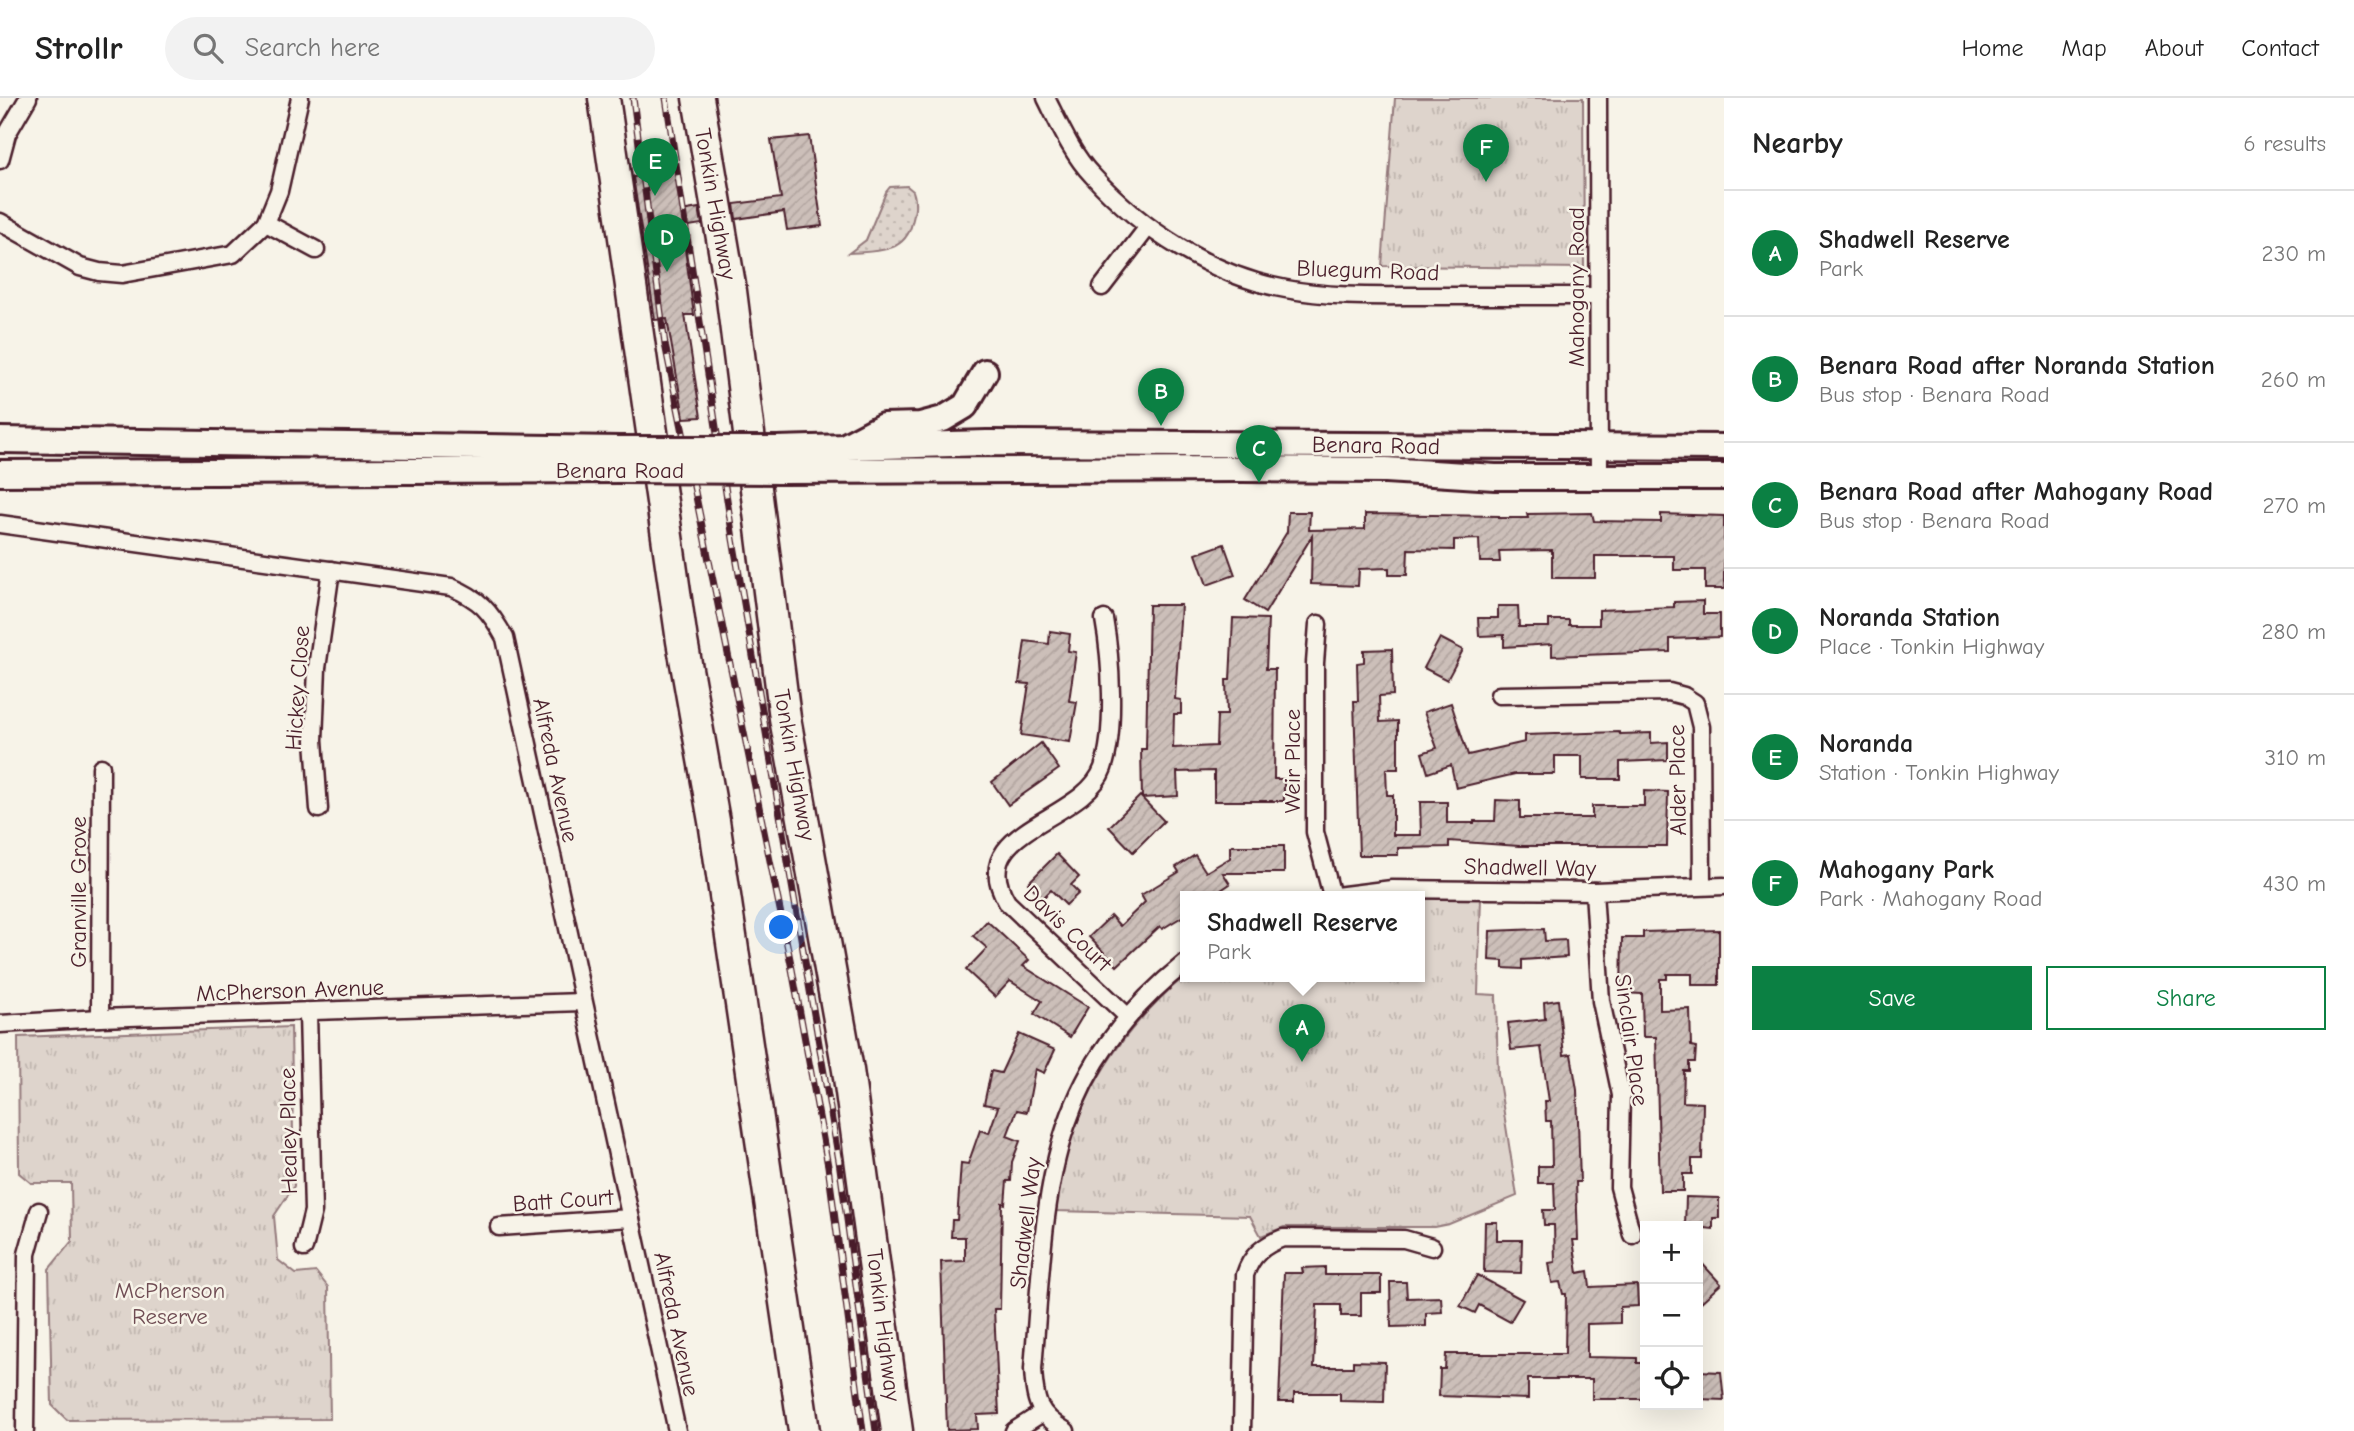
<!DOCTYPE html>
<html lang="en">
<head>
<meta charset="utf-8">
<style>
	body { margin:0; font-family:"Comic Neue",sans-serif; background:#f2f2f2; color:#222 }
	.controls { position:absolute; right:21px; bottom:21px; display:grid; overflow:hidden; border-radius:0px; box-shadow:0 7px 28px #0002 }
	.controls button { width:63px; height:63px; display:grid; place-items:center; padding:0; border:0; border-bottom:2px solid #e0e0e0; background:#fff; color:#222; font:35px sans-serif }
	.you { position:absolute; left:782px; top:830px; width:24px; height:24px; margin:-18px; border:5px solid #fff; border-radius:50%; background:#1a73e8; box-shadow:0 0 0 10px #1a73e833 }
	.badge { display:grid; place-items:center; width:46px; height:46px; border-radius:50%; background:#0b8043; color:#fff; font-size:23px; font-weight:700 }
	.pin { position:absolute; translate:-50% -58px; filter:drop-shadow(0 2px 4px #0008) }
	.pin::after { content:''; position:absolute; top:37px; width:24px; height:21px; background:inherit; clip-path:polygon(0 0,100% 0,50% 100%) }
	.popup { position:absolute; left:1180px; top:793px; width:245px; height:91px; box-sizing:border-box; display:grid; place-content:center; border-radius:0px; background:#fff; filter:drop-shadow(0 2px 5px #0005); font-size:23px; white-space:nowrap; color:#767676 }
	.popup b { font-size:26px; color:#222 }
	.popup::after { content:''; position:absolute; left:50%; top:100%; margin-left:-14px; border:14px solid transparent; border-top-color:#fff }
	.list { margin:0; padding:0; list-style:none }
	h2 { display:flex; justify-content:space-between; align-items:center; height:91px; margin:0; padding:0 28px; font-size:30px }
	h2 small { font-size:23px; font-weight:400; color:#767676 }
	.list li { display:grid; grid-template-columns:46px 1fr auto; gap:21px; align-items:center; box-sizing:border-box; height:126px; padding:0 28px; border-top:2px solid #e0e0e0 }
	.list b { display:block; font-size:26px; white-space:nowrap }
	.list p { margin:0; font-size:23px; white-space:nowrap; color:#767676 }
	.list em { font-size:23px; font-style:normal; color:#767676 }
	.actions { display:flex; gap:14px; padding:21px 28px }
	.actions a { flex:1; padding:16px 0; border:2px solid #0b8043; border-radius:0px; text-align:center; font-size:24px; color:#0b8043 }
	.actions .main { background:#0b8043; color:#fff }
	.icon { flex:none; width:38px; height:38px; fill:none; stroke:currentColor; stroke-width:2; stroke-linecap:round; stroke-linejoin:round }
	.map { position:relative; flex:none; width:1724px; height:1333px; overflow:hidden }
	header { display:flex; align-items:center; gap:42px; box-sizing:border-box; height:98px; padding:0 35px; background:#fff; border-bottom:2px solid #e0e0e0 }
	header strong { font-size:33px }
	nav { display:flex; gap:38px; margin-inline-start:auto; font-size:24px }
	.search { width:490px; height:63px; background:#f2f2f2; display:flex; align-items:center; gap:18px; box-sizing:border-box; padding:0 24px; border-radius:38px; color:#767676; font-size:26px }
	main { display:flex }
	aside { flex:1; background:#fff }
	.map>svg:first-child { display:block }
</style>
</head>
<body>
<header>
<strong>Strollr</strong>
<div class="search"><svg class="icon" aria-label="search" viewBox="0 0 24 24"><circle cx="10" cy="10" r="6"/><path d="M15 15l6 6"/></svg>Search here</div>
<nav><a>Home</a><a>Map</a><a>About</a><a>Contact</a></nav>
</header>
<main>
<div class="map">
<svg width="1724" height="1333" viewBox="0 0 1724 1333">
	<defs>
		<pattern id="grass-dots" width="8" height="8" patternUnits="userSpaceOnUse" patternTransform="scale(1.75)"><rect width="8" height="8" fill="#ded4cc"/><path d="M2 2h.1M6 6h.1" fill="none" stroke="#c0b6af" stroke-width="1.8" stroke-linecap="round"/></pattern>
		<pattern id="park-tufts" width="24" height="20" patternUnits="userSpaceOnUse" patternTransform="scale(1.75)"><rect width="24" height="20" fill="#ded4cc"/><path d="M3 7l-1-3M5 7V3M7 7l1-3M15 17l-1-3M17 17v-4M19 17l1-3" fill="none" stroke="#c0b6af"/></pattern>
		<pattern id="building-hatch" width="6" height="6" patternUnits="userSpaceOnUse" patternTransform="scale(1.75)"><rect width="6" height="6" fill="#ccbfb9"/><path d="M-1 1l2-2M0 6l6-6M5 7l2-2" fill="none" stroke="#b1a49f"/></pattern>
	</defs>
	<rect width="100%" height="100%" fill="#f7f3e8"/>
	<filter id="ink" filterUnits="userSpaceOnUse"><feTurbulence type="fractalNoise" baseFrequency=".0143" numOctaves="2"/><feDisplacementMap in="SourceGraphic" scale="14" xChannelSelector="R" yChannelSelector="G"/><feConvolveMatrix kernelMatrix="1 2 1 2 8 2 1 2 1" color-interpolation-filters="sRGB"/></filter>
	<g filter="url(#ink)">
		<path fill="url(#grass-dots)" stroke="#947a7c" stroke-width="2" d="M907,88l6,5c4,11 2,21 -1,32 -7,31 -37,28 -63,30l17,-13 20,-48 4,-5z"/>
		<g fill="url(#park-tufts)" stroke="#947a7c" stroke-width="2">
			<path d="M1395,0h188l1,170 -202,-2z"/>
			<path d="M1419,799h62l-3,97 18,1 2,80 19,121 -68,28 -15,3h-150l-23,9 -11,-20 -194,-5c10,-97 55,-173 129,-235h234z"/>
			<path d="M291,929l3,159 -20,30 4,44 18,14 20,-2 12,15 2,132 -263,1 -15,-15 -3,-136 23,-28 -1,-58h-40l-12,-10 -1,-136z"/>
		</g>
		<g fill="url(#building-hatch)" stroke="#4a1f2b" stroke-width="2">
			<path d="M809,38l13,90 -35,4 -3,-18 -48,7 -2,-15 47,-6 -10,-58z"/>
			<path d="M675,72l6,41 18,-3 3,16 -20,3 12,88h-9l16,102 -17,1 -17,-99 -12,1 -22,-143z"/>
			<path d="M1288,414h22l-1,18 56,-1v-15l134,2v2h29l-1,-4 65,-1 2,8 67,1v-8l63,2v73h-19v-19h-31v-14h-79v22h-43v-28l-53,1 1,11h-20l-1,-23 -25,1v10l-46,-1 -1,26h-18v-7l-30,1 -1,17 -47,-2 1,-48 -47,77 -20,-13 42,-68z"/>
			<path d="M1224,446l11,31 -28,10 -11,-31z"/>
			<path d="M1703,503v13h17v23l-50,2v13l-118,4v-12l-48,3v-12l-25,1 -1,-18h20v-12h20l1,21h30v-7h20v5h30v-15l75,-3v-5z"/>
			<path d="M1149,507h32l-6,94 6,1v14h-7l-1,34 43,-2 1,-31h10l-1,-35h4l3,-62 35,1 -2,50h9l-1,110h10v22h-70v-30l-37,1 1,24 -36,2 -1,-49h5z"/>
			<path d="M1050,533l20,3 -2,17 8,1 -7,49 8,1 -7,40 -49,-7 8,-51 -10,-1 6,-42 24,3z"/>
			<path d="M1440,540l23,12 -16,30 -23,-12z"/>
			<path d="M1392,551l1,46 -14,1 1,26 18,-1v48h-12l1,26h6v40h28l-1,-33h27v21h27v-2h21l1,-21 24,1v17h72v-12h52v-15l24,1 -1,54h-148l-70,-5v6l-51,1v7h-39l-5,-154h4l-1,-38 7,-1v-12z"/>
			<path d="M1451,605l17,52 57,-13v-7l94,-3 1,2 31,-1v10l17,-1v18l-48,2v17h-38v-23h-27v18h-40l-59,14 -5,-23 -23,8 -6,-20 15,-5 -13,-36z"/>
			<path d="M1041,645l18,26 -51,36 -16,-23z"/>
			<path d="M1140,698l24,25 -31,31 -24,-25z"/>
			<path d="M1230,748h54v27h-61l7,11 -18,12h-27v19l-23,14 -2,-3 -43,40 -28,-29 22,-21 9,10 25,-24 -4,-7 38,-23 -3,-5 19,-12 11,17 24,-14z"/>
			<path d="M1057,756l22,23 -8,8 8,8 -13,12 -15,-15 -8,8 -15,-15z"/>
			<path d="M987,823l42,39 -6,6 65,41 -18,30 -36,-23 8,-13 -32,-20 -15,16 -29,-27 21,-22 -14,-12z"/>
			<path d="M1544,831l1,12 21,-1 1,17 -45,3v9l-19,-1v-7l-14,-1 1,-29z"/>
			<path d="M1719,832v55h-27v-11h-25v5h-7v31l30,-1 1,37 5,1 -1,15h-6v9h-5l-1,31 20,1 -1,56h-10v15h-9v17h-23l-4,-154h-13l-1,-43 -21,-1 1,-55h21v-6z"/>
			<path d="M1558,902l6,55 7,-1 6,36 3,92h-4l2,58h-5l5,33 10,-2 2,16 47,-2 1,21 -18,1v16l-33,1v33l50,1v5h8v36h-53v-20h-64v20l-89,-3 1,-27h5l1,-15h119l1,-60h-3l-3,-12 -8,1 -3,-20 6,-1 -1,-37h-10l-1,-15h12l-1,-27h-16v-17h14l-1,-45h-5l-1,-20h4l-8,-54 -30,3 -3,-27 37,-4 -1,-17z"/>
			<path d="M1019,936l36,16 -11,23 -9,-4 -8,43 -10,-2 -10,26 13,5 -8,21 -1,19h-4l-2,23 -3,-1 -2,106h-6l5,105 -22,1 1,14 -31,1 -6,-168 24,-1v-24h-14l1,-17h5l4,-57 7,1 12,-34 9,3 9,-26 -14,-3 7,-33 10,2z"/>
			<path d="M1686,1099l33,1v20h-6v11l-28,-3z"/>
			<path d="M1485,1124h12v18h25l-1,33 -37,-1z"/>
			<path d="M1698,1161l23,25 -23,21z"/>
			<path d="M1325,1169v8h56v18h-20v23h-20v-11h-24l-3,62h39v-6l32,1 -1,40 -44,-1v-8h-46v9h-15l5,-129h19l-1,-5z"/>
			<path d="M1477,1177l46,25 -13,22 -31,-17 -4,8 -15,-7z"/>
			<path d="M1390,1184h16l1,16 34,-1 1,15 -16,1v13l-35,1z"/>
			<path d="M1698,1273l23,1 3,28 -26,-1z"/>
		</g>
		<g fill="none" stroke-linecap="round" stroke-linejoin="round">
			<defs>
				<g id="street">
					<path d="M1046,0c13,26 26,56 46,77 50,55 120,101 194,114 47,9 95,7 143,7 56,0 113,0 170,0"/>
					<path d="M1598,0l1,379"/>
					<path d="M0,62l7,-26 21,-36"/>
					<path d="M0,124l80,45 19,5 23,2 111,-20 33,-31 13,-32 21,-93"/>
					<path d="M266,125l50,27"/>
					<path d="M1102,189l46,-60"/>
					<path d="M0,426l451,63c29,12 39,24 54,51l172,793"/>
					<path d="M1104,521c7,38 12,112 -1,149 -19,54 -140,61 -96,134l120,114"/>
					<path d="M1318,526l-3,39v169l17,64"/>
					<path d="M1499,597l170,-3 15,4 11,7 6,24 1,159"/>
					<path d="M319,711l-5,-69 3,-72 14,-98"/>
					<path d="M1594,793l7,110 20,94 -2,92 13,48"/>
					<path d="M1336,798l56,-7 202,2 130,-5"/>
					<path d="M100,920l1,-251"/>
					<path d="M0,926l100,-6 482,-16"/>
					<path d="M499,1129l131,-9"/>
					<path d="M304,1150l9,-37 -5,-198"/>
					<path d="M25,1333l2,-177 12,-43"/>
					<path d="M1014,1333l28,-18"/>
					<path d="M1066,1333c-29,-17 -31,-30 -33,-62 14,-170 7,-289 152,-406"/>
					<path d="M1242,1333l3,-156c6,-20 19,-30 38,-37l121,1 28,8"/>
				</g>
				<g id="primary">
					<path d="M0,342l619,9"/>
					<path d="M847,347l36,-19 37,-1 23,-6 22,-13 20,-34"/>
					<path d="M777,351l210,-6 737,4"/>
					<path d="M780,373l461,-2 145,1 109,7h229"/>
					<path d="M0,375l621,-3"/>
				</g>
				<g id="highway">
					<path d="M604,0l78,543 32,180 90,610"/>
					<path d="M698,0l33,193 54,427 63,352 49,361"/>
				</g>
			</defs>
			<use href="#street" stroke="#4a1f2b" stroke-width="21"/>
			<use href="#primary" stroke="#4a1f2b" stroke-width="30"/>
			<use href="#highway" stroke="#4a1f2b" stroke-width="35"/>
			<use href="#street" stroke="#f7f3e8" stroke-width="16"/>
			<use href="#primary" stroke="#f7f3e8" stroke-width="24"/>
			<use href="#highway" stroke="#f7f3e8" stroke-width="30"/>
			<defs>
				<g id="rail">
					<path d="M633,0l32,246 127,625 36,197 35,265"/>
					<path d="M666,0l67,441 106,622 37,270"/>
				</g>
			</defs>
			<use href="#rail" stroke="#4a1f2b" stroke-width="7"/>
			<use href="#rail" stroke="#f7f3e8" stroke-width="4.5" stroke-dasharray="13" stroke-linecap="butt"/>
			<defs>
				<g id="primary-bridge">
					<path d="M619,351h158"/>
					<path d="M621,372l159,1"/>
				</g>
			</defs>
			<use href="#primary-bridge" stroke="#4a1f2b" stroke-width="30" stroke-linecap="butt"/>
			<use href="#primary-bridge" stroke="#f7f3e8" stroke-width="24"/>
		</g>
	</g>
	<g text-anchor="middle" stroke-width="5" stroke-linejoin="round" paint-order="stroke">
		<g font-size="23" fill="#4a1f2b" stroke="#f7f3e8">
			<text transform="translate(716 106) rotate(80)" y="8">Tonkin Highway</text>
			<text transform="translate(1368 172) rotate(2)" y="8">Bluegum Road</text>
			<text transform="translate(1576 189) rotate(-90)" y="8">Mahogany Road</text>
			<text transform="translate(1376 347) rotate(1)" y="8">Benara Road</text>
			<text x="620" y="380">Benara Road</text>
			<text transform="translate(297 590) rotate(-86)" y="8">Hickey Close</text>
			<text transform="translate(1292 663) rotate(-90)" y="8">Weir Place</text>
			<text transform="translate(795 667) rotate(80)" y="8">Tonkin Highway</text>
			<text transform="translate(556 672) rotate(78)" y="8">Alfreda Avenue</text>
			<text transform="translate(1677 682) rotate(-91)" y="8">Alder Place</text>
			<text transform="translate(1530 769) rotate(1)" y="8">Shadwell Way</text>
			<text transform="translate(78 794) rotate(-90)" y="8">Granville Grove</text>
			<text transform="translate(1068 830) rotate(44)" y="8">Davis Court</text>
			<text transform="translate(290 892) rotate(-2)" y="8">McPherson Avenue</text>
			<text transform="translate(1632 942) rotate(82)" y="8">Sinclair Place</text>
			<text transform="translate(288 1033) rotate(-91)" y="8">Healey Place</text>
			<text transform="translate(563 1102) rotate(-4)" y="8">Batt Court</text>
			<text transform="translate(1025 1125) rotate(-83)" y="8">Shadwell Way</text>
			<text transform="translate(677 1226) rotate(78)" y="8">Alfreda Avenue</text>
			<text transform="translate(884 1227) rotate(83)" y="8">Tonkin Highway</text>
		</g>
		<g font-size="23" fill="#6f4c53" stroke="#f7f3e8">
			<text x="170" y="1200">McPherson<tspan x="170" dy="26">Reserve</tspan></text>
		</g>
	</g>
</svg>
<div class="controls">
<button>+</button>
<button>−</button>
<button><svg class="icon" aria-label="locate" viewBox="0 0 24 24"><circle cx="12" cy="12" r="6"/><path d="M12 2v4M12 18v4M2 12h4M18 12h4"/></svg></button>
</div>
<div class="you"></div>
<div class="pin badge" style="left:1302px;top:964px">A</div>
<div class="popup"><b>Shadwell Reserve</b>Park</div>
<div class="pin badge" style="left:1161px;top:328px">B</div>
<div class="pin badge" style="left:1259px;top:385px">C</div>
<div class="pin badge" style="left:667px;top:174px">D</div>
<div class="pin badge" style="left:655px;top:98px">E</div>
<div class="pin badge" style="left:1486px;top:84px">F</div>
</div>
<aside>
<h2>Nearby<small>6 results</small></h2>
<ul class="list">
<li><span class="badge">A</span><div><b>Shadwell Reserve</b><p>Park</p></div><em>230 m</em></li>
<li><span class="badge">B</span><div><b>Benara Road after Noranda Station</b><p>Bus stop · Benara Road</p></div><em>260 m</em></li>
<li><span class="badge">C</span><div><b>Benara Road after Mahogany Road</b><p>Bus stop · Benara Road</p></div><em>270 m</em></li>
<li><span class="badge">D</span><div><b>Noranda Station</b><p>Place · Tonkin Highway</p></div><em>280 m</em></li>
<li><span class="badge">E</span><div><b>Noranda</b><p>Station · Tonkin Highway</p></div><em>310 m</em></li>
<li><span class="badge">F</span><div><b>Mahogany Park</b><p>Park · Mahogany Road</p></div><em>430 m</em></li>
</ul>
<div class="actions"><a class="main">Save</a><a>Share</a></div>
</aside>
</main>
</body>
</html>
